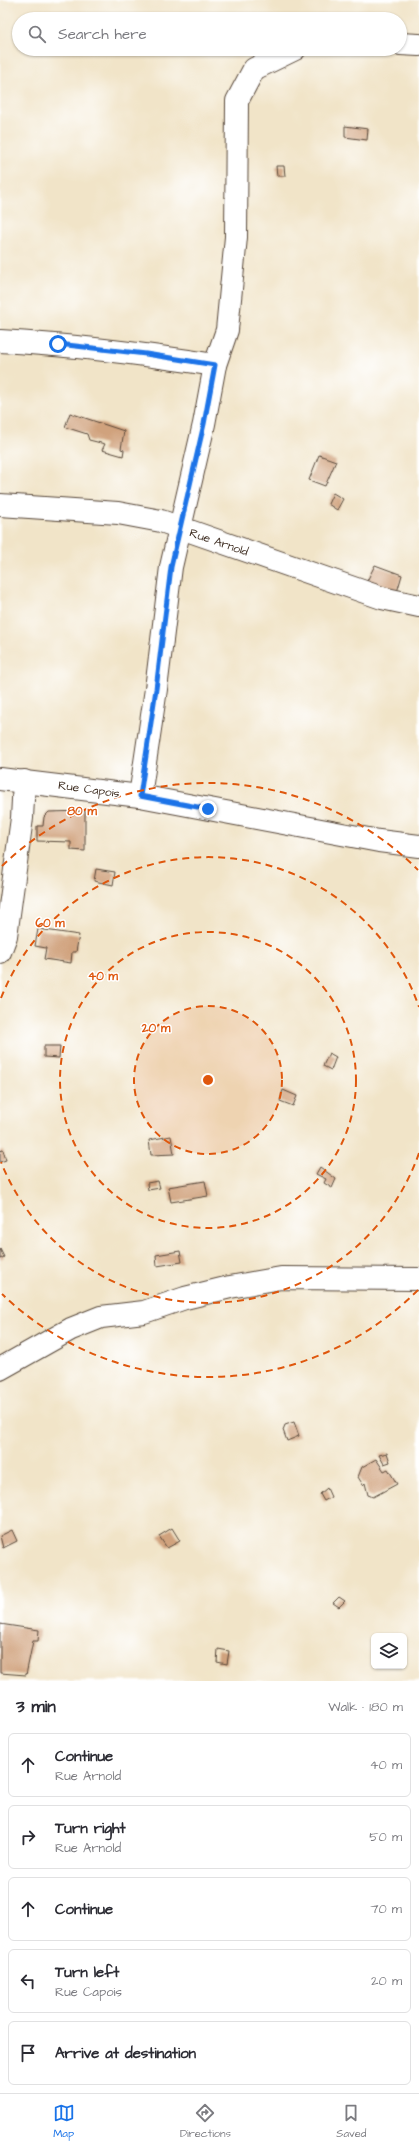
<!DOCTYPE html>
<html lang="en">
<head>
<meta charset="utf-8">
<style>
	body { margin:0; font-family:"Architects Daughter",sans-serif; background:#f2f2f3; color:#2b2b33 }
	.controls { position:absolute; right:12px; bottom:12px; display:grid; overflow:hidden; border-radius:6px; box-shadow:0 1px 3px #0004 }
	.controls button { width:36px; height:36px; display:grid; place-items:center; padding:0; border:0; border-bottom:1px solid #e1e1e2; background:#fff; color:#2b2b33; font:20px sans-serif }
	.stop { position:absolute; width:12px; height:12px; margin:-9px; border:3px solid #1a73e8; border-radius:50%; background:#fff }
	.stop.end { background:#1a73e8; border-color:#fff; box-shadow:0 1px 4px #0008 }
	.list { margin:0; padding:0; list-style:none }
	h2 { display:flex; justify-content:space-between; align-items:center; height:52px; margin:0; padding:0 16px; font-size:17px }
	h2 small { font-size:13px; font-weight:400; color:#7c7c81 }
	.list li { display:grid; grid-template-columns:26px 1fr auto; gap:12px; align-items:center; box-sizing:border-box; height:64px; margin:0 8px 8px; padding:0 8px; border:1px solid #e1e1e2; border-radius:6px }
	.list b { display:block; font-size:15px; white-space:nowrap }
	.list p { margin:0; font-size:13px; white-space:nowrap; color:#7c7c81 }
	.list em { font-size:13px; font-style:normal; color:#7c7c81 }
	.icon { flex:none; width:22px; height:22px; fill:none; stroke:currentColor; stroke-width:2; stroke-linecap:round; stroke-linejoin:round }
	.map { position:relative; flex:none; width:419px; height:1681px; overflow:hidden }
	.search { position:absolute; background:#fff; box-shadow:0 1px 3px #0004; left:12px; right:12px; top:12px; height:44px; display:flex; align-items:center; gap:10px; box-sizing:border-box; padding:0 14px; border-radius:22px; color:#7c7c81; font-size:15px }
	.sheet { height:412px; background:#fff }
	nav { display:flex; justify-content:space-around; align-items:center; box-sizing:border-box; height:56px; border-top:1px solid #e1e1e2; background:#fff; font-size:11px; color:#7c7c81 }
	nav a { display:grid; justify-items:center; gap:2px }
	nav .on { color:#1a73e8 }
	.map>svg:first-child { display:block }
</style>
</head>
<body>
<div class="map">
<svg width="419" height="1681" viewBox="0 0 419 1681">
	<rect width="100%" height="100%" fill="#fff"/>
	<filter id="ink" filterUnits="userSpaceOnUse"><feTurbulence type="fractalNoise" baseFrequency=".025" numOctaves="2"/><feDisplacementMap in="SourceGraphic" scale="8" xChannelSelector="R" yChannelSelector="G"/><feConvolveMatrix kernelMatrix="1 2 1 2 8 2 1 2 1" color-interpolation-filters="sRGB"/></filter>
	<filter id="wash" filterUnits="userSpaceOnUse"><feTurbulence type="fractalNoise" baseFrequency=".012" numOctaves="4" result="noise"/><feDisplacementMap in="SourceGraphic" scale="16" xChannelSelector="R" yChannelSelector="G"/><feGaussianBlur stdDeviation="0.9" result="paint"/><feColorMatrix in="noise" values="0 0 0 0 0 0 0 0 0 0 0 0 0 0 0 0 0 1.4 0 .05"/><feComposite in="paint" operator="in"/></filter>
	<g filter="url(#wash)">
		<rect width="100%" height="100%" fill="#f1e4c8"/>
		<g id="blocks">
			<g fill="#d0a27d">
				<path d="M345,126l23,3 -1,11 -22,-3z"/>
				<path d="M276,166h8l1,10h-8z"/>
				<path d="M70,413l54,18 -3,18 3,1 -1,6 -21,-6 3,-6 -16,-4 -2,-6 -22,-7z"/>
				<path d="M319,455l17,6 -11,25 -16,-6z"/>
				<path d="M333,493l10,6 -6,11 -9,-6z"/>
				<path d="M375,565l27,10 -5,17 -30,-11z"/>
				<path d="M85,811v40l-14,-1v-8l-34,-1v-15h6l1,-9 5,-5z"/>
				<path d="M96,869l19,3 -2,13 -19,-4z"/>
				<path d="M38,929l41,6 -3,17h-4l-1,11 -27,-4 2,-11 -11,-2z"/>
				<path d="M44,1046h16l-1,12 -15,-1z"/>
				<path d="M329,1053l7,4 -5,13 -8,-4z"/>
				<path d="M283,1090l14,6 -4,10 -13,-5z"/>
				<path d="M171,1136l3,18 -23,1 -2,-15z"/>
				<path d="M3,1150l3,10 -6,2v-11z"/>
				<path d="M320,1167l16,12 -4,9 -8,-5 2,-4 -10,-5z"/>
				<path d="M158,1181l2,7 -12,2 -1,-7z"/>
				<path d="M205,1181l3,15 -37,6 -3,-15z"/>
				<path d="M0,1249l4,8 -4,2z"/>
				<path d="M180,1251l2,11 -25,4 -1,-11z"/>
				<path d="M294,1422l5,14 -12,5 -4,-11 2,-5z"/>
				<path d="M387,1453l3,9 -6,2 -5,-9z"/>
				<path d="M376,1459l8,12 4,-2 9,15 -24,13 -5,-2 -3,-12 -2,2 -5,-8 4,-10z"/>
				<path d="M327,1488l4,9 -7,4 -4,-7z"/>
				<path d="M172,1528l8,13 -13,7 -8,-12z"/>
				<path d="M12,1530l5,11 -14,7 -3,-12z"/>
				<path d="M339,1597l6,4 -6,6 -6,-4z"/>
				<path d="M0,1624l39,6 -1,11h-5l-7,34 -26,-2z"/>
				<path d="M218,1649l11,2 -2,13 -10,-2z"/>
			</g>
		</g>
	</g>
	<g filter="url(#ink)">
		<use href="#blocks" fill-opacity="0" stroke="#564638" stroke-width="1"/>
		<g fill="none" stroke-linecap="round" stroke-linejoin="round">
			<defs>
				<g id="street">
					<path d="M400,44l19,1"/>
					<path d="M0,341c73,4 144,13 215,24"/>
					<path d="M0,505l118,8 43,8 221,77 37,8"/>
					<path d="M0,779l140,17 239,45 40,5"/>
					<path d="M140,796l16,-107 15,-122 33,-143 11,-59 12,-35 9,-93 1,-136 17,-32 41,-20"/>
					<path d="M0,952l6,-16 16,-118 2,-37"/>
					<path d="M0,1369l71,-40 30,-12 43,-5 41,-14 45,-11 51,-9 138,1"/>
				</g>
			</defs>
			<use href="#street" stroke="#564638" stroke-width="24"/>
			<use href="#street" stroke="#fff" stroke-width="22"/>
		</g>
	</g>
	<g fill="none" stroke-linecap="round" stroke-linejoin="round" filter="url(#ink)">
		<path stroke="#1a73e8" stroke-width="5" d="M58,344l88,10 69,11 -11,59 -33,143 -15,122 -16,107 68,13"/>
	</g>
	<circle cx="208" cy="1080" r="74" fill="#df570d" fill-opacity=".12"/>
	<g fill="none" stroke="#df570d" stroke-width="2" stroke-dasharray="7 5">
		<circle cx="208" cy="1080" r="74"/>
		<circle cx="208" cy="1080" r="148"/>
		<path d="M419 1153A223 223 0 0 1 1 1162M1 998A223 223 0 0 1 419 1007"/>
		<path d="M418 1290A297 297 0 0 1 2 1294M2 866A297 297 0 0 1 418 870"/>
	</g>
	<g text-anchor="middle" stroke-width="3" stroke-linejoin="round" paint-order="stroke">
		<g font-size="12" fill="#3b2a1e" stroke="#fff">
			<text transform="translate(219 542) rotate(19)" y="4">Rue Arnold</text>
			<text transform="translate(89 789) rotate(8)" y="4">Rue Capois</text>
		</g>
	</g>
	<circle cx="208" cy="1080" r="6" fill="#df570d" stroke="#fff" stroke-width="2"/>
	<g font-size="12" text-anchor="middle" font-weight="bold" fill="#df570d" stroke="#fff" stroke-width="3" stroke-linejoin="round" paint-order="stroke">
		<text x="82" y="815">80 m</text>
		<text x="50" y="927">60 m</text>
		<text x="103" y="980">40 m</text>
		<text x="156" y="1032">20 m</text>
	</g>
</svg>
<div class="controls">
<button><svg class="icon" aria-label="layers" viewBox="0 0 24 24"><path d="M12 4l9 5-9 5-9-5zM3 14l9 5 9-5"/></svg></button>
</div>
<div class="stop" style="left:58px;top:344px"></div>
<div class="stop end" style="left:208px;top:809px"></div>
<div class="search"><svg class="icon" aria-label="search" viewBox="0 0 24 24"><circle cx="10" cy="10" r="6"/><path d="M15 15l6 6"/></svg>Search here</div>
</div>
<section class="sheet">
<h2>3 min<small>Walk · 180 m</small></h2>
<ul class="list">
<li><svg class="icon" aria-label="ahead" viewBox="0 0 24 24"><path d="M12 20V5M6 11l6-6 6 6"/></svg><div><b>Continue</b><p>Rue Arnold</p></div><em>40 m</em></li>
<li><svg class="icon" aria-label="right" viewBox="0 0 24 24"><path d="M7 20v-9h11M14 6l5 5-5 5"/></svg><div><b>Turn right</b><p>Rue Arnold</p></div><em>50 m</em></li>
<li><svg class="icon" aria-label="ahead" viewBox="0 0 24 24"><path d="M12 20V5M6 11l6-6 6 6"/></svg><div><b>Continue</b></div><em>70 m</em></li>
<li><svg class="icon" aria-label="left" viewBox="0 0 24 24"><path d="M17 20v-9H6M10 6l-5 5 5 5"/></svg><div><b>Turn left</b><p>Rue Capois</p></div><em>20 m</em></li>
<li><svg class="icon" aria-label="arrive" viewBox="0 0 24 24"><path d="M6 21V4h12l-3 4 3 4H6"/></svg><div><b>Arrive at destination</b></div></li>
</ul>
</section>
<nav>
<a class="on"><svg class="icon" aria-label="map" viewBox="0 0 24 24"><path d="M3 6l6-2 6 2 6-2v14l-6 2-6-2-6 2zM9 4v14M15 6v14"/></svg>Map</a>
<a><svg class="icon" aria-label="directions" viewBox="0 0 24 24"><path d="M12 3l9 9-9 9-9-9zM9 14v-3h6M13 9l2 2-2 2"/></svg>Directions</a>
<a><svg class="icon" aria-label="saved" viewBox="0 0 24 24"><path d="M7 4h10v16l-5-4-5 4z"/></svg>Saved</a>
</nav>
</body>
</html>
